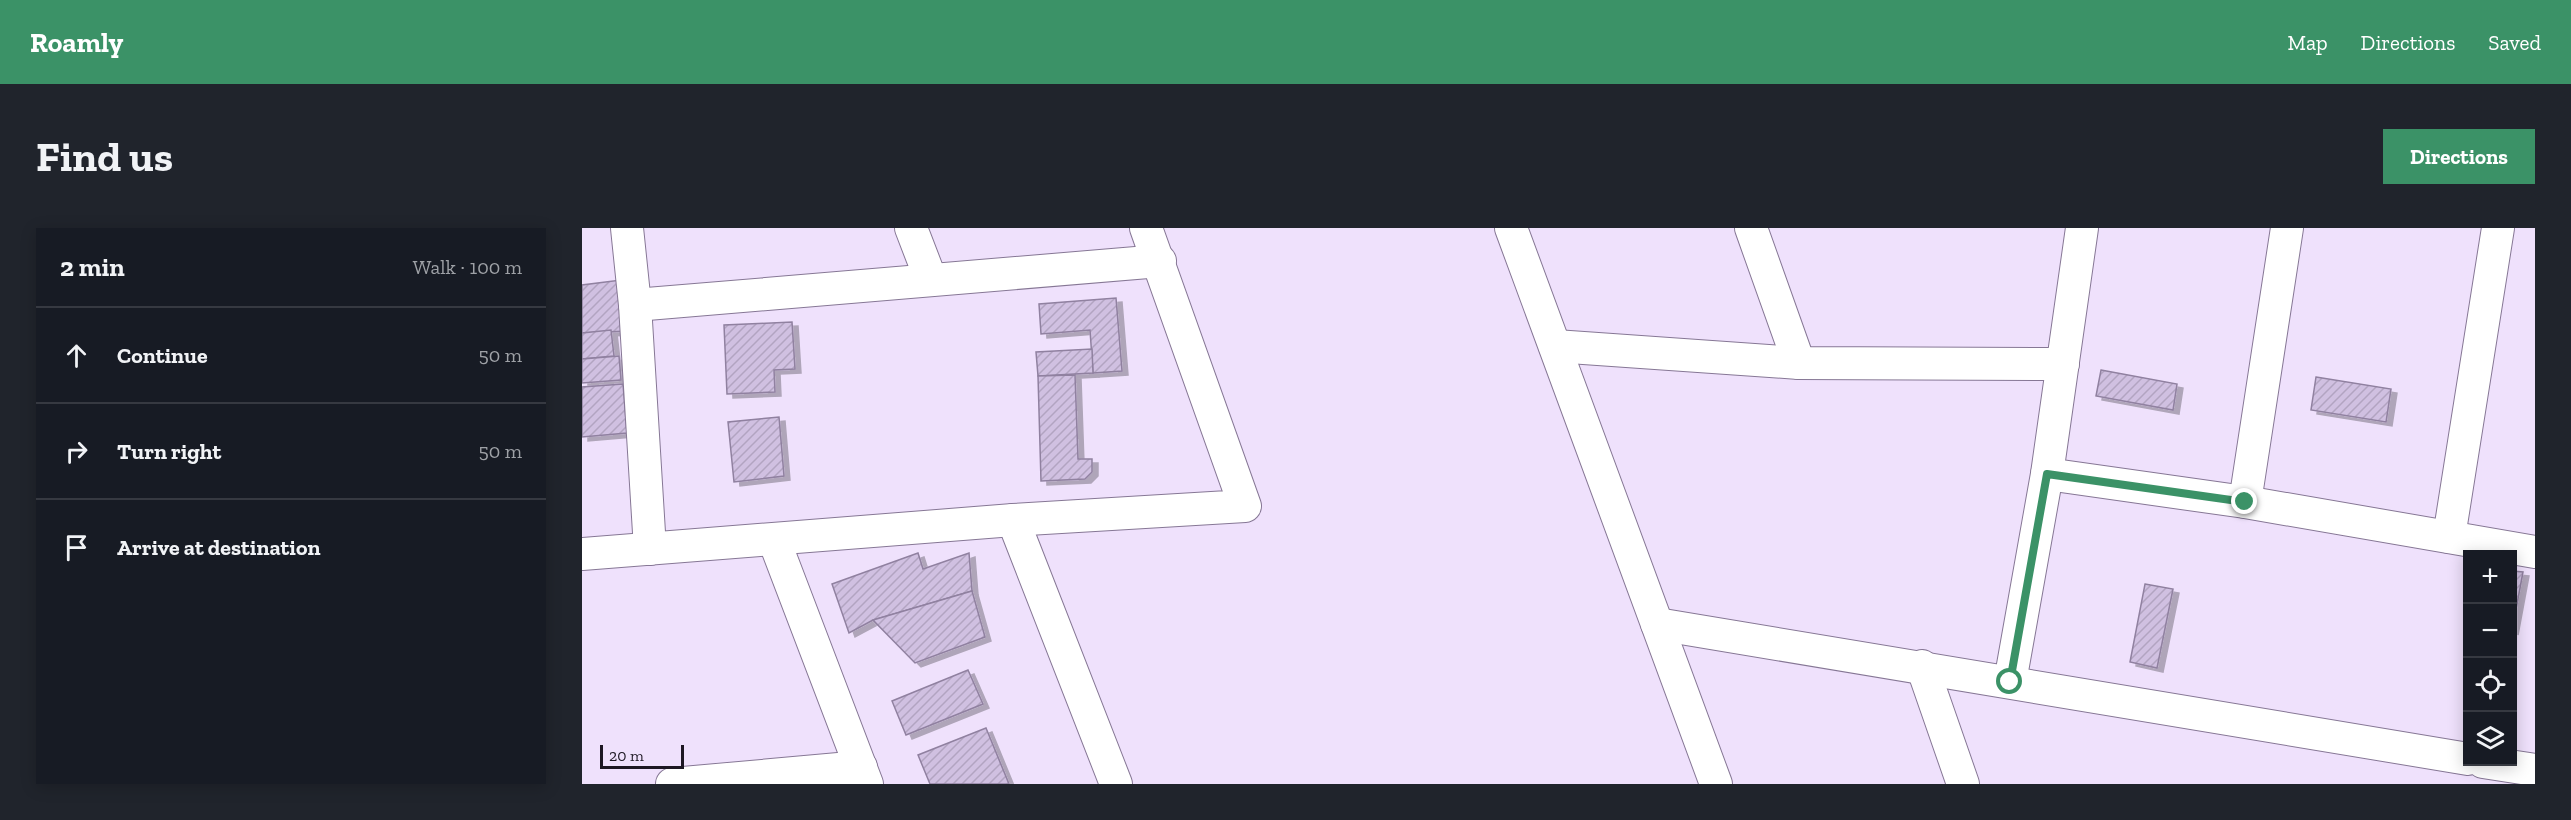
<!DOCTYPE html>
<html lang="en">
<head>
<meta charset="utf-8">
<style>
	body { margin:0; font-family:"Zilla Slab",serif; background:#20242c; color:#f1f3f6 }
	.controls { position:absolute; right:18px; bottom:18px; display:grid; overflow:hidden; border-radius:0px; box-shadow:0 3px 15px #0003 }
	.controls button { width:54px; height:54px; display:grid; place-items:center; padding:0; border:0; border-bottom:2px solid #363941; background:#171b24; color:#f1f3f6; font:30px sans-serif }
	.scale { position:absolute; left:18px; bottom:15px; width:84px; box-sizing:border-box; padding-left:6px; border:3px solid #1d1723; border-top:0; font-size:16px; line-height:21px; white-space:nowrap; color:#1d1723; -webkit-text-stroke:4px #efe1fc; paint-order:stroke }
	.stop { position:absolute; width:18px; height:18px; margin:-14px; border:4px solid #3b9267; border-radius:50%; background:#fff }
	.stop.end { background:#3b9267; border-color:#fff; box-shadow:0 2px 6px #0008 }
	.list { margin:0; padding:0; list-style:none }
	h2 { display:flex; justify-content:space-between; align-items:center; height:78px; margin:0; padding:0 24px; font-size:26px }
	h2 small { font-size:20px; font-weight:400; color:#9ea1a6 }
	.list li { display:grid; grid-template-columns:39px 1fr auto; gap:18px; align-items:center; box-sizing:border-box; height:96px; padding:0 24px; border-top:2px solid #363941 }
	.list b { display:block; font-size:22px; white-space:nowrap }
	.list em { font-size:20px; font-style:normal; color:#9ea1a6 }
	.icon { flex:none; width:33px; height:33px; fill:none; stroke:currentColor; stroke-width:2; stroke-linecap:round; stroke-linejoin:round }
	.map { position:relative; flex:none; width:1953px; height:556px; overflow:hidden; border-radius:0px }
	header { display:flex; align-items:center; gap:36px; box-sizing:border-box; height:84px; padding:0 30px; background:#3b9267; color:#fff }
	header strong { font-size:28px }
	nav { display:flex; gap:33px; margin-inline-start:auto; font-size:21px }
	.intro { display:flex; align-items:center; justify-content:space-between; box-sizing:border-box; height:144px; padding:0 36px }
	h1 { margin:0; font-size:42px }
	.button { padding:15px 27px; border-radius:0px; background:#3b9267; color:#fff; font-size:21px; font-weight:700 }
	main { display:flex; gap:36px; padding:0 36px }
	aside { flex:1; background:#171b24; border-radius:0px; box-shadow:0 3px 15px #0003 }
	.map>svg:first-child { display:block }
</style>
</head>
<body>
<header>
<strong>Roamly</strong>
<nav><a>Map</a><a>Directions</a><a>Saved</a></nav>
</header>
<div class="intro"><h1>Find us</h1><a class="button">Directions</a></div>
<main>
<aside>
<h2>2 min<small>Walk · 100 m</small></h2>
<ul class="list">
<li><svg class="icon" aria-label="ahead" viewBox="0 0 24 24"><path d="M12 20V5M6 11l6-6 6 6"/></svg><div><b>Continue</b></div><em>50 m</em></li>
<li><svg class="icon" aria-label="right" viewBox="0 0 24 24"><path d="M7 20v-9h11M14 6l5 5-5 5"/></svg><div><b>Turn right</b></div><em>50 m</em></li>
<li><svg class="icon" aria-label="arrive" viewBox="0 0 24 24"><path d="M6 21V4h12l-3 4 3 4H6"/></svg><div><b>Arrive at destination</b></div></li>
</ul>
</aside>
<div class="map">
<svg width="1953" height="556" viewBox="0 0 1953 556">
	<defs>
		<pattern id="building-hatch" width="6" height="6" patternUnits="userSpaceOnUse" patternTransform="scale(1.5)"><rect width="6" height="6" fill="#d0c0e1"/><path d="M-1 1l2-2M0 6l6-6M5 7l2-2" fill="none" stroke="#b2a4c1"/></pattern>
		<filter id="shadow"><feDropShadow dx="6" dy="4" stdDeviation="0" flood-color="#0004"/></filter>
	</defs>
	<rect width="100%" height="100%" fill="#efe1fc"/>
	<g fill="url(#building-hatch)" stroke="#9081a0" stroke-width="1.5" filter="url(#shadow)">
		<path d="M39,52l7,51 -46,2v-48z"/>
		<path d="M534,70l6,73 -29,2 -3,-43 -49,4 -2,-30z"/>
		<path d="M210,94l3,47 -21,1 1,22 -48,2 -3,-69z"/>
		<path d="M29,102l3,26 -32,3v-26z"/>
		<path d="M510,121l1,24 -55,3 -2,-24z"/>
		<path d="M37,128l2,24 -39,3v-24z"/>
		<path d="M1519,142l76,14 -4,26 -77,-14z"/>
		<path d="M493,147l3,84h14v13l-7,7 -44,2 -3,-105z"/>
		<path d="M1734,149l75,12 -5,33 -75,-12z"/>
		<path d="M41,156l4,49 -45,4v-50z"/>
		<path d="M197,189l5,59 -50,6 -6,-60z"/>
		<path d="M336,325l5,16 46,-16 3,38 -99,29 -24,13 -17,-49z"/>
		<path d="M1930,343l11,1 -11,59z"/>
		<path d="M1563,356l28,5 -16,79 -27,-6z"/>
		<path d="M390,363l13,46 -70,26 -42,-43z"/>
		<path d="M386,442l15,34 -77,31 -14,-34z"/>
		<path d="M404,500l23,56h-79l-12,-29z"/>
	</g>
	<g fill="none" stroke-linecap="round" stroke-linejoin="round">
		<defs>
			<g id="minor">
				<path d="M45,0l8,77 15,244"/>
				<path d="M329,0l20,52"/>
				<path d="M929,0l205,556"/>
				<path d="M1169,0l48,135"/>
				<path d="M53,77l525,-44"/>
				<path d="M973,118l244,17 264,1"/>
				<path d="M1465,246l198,28 290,50"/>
				<path d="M1663,274l42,-274"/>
				<path d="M431,292l103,264"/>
				<path d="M1867,309l49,-309"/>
				<path d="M192,312l93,244"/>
				<path d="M0,326l431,-34 232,-14 -99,-278"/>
				<path d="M1075,396l811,135"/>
				<path d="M1340,438l41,118"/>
				<path d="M1428,454l37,-208 35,-246"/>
				<path d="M1901,534l52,8"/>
				<path d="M90,556l189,-17"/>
			</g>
		</defs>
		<use href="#minor" stroke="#867795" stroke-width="34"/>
		<use href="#minor" stroke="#fff" stroke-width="32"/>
	</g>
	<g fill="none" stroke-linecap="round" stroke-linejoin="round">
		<path stroke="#3b9267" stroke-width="8" d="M1428,454l37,-208 198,28"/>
	</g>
</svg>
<div class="controls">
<button>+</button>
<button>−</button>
<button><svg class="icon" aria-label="locate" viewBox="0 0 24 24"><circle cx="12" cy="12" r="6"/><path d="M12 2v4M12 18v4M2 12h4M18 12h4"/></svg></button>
<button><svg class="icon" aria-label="layers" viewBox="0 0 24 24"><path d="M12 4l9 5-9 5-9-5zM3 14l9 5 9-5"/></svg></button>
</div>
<div class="scale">20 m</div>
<div class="stop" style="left:1428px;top:454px"></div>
<div class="stop end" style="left:1663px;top:274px"></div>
</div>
</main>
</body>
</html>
